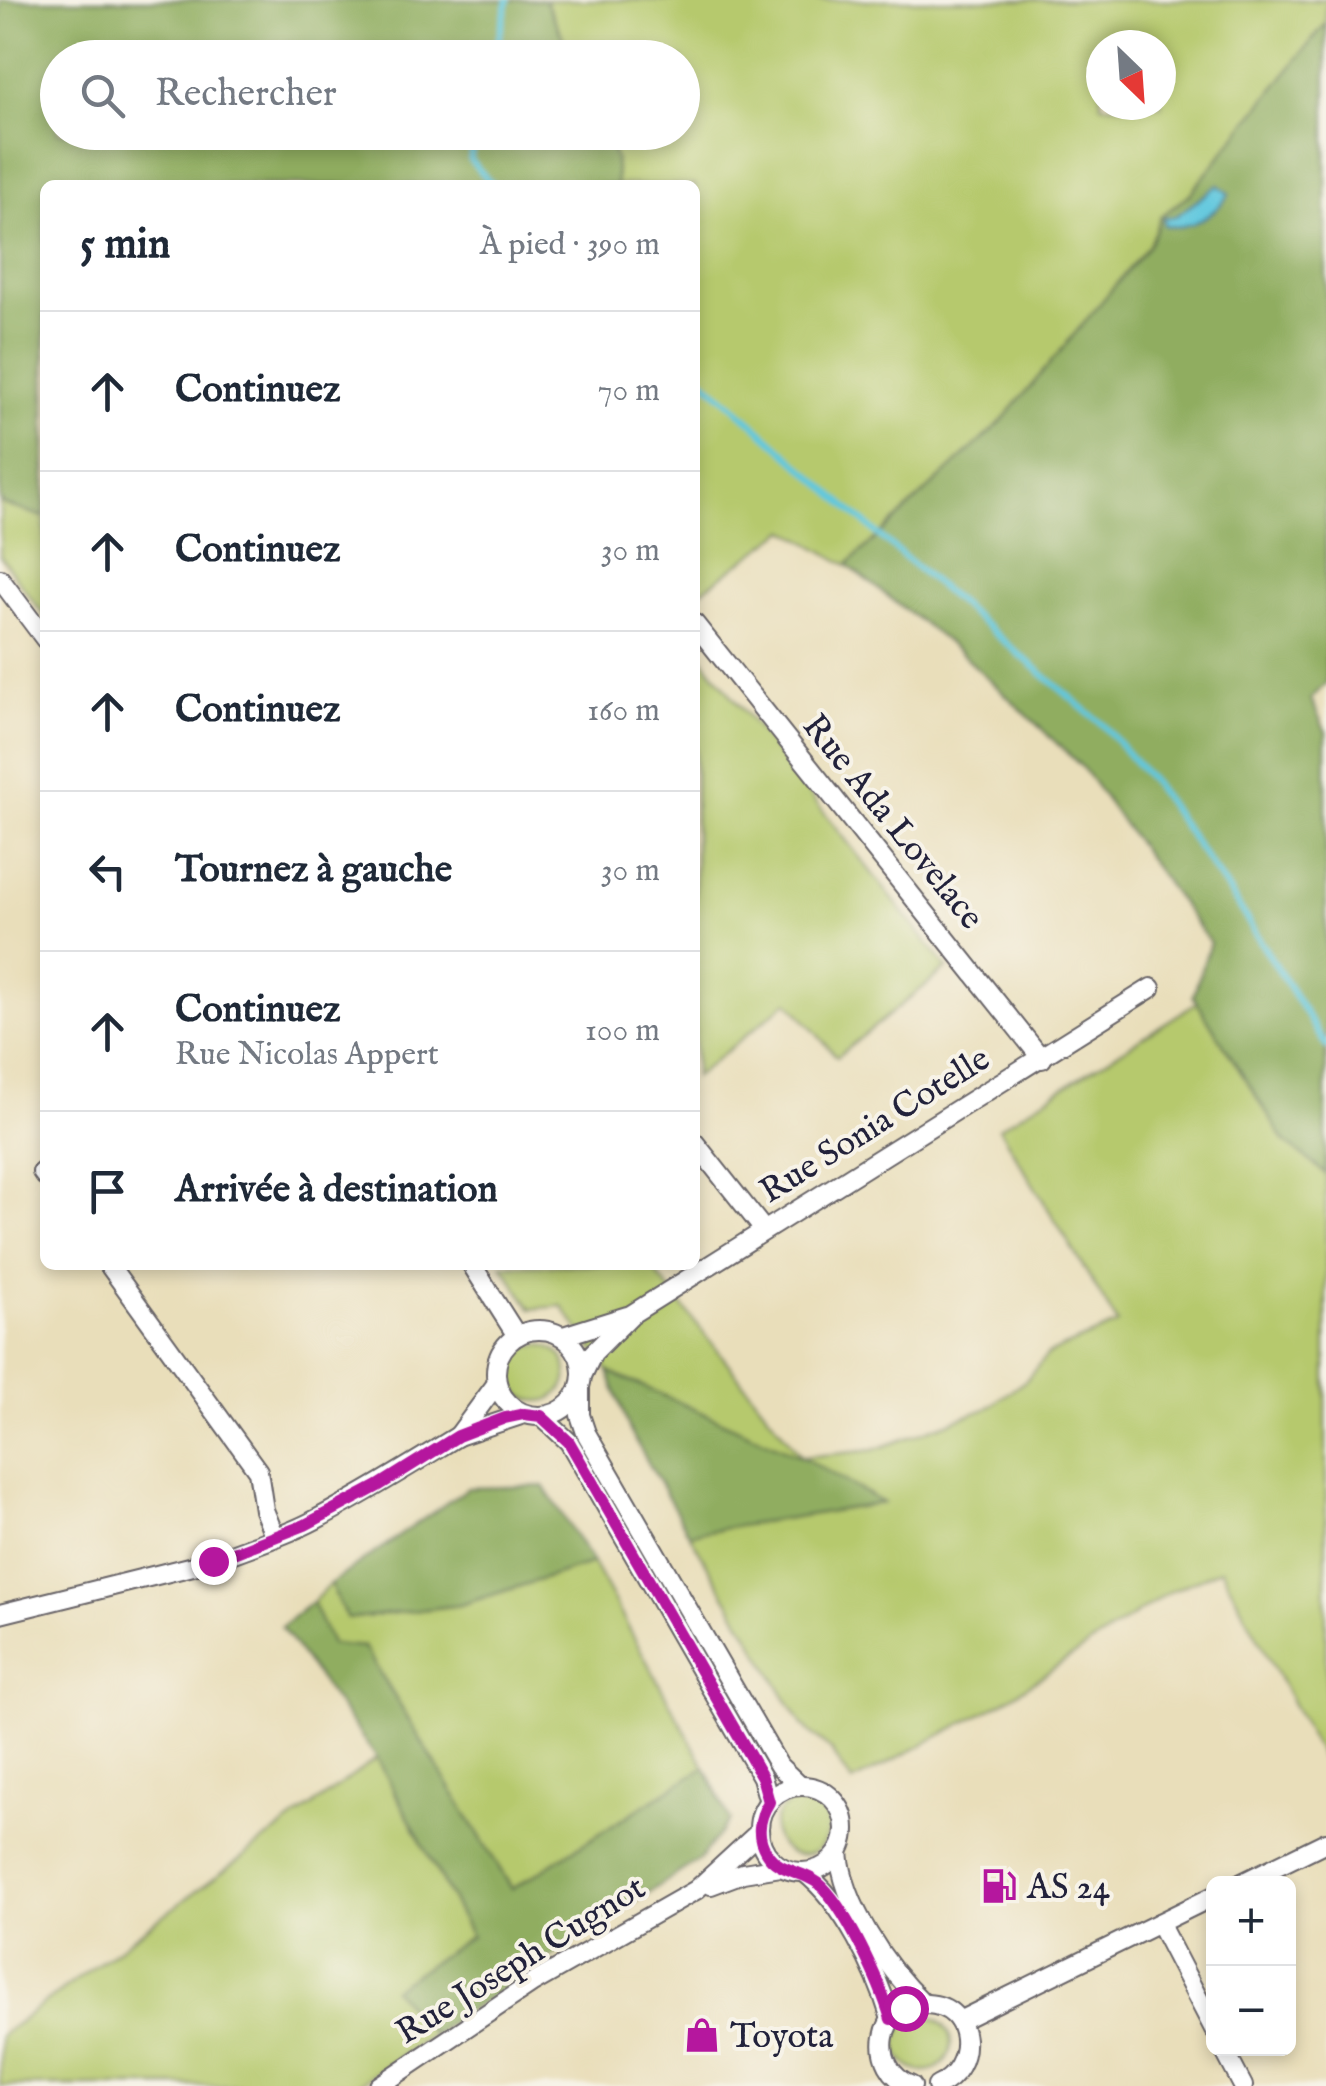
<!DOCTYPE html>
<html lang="fr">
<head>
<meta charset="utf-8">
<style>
	body { margin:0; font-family:"IM FELL English",serif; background:#f6f6f7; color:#1f2937 }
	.controls { position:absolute; right:30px; bottom:30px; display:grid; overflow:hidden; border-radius:15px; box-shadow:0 5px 15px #0003 }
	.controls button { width:90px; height:90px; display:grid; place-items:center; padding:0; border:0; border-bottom:2px solid #e0e1e3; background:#fff; color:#1f2937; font:50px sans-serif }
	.compass { position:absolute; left:1086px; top:30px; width:90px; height:90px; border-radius:50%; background:#fff; box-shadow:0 5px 15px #0003; rotate:155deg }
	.stop { position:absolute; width:30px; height:30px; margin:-22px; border:8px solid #b5179e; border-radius:50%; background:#fff }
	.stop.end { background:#b5179e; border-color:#fff; box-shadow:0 2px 10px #0008 }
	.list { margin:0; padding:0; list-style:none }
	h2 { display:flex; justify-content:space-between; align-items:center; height:130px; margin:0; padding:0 40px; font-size:42px }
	h2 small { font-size:32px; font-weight:400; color:#747a83 }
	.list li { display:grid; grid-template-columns:65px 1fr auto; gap:30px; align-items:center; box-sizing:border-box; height:160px; padding:0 40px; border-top:2px solid #e0e1e3 }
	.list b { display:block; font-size:38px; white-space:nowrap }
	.list p { margin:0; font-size:32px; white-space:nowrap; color:#747a83 }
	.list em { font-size:32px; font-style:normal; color:#747a83 }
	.icon { flex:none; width:55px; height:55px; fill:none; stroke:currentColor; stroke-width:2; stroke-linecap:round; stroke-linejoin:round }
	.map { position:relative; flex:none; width:1326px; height:2086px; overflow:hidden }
	.search { position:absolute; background:#fff; box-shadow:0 5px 15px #0003; left:40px; top:40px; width:660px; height:110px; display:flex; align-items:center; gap:25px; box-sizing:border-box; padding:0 35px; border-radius:55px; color:#747a83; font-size:38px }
	.panel { position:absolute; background:#fff; box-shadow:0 5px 15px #0003; left:40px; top:180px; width:660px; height:1090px; border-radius:15px }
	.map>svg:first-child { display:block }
</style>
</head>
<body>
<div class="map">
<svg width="1326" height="2086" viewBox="0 0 1326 2086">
	<rect width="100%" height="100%" fill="#f7f3e8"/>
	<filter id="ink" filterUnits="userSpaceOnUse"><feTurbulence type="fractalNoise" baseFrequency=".01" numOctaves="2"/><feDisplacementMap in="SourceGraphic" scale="20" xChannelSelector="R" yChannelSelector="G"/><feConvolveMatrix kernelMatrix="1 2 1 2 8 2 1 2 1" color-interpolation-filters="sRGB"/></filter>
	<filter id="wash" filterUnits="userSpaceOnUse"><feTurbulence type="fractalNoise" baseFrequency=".0048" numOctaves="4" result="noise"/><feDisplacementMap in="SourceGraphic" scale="40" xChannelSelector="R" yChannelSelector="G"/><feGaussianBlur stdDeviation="2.25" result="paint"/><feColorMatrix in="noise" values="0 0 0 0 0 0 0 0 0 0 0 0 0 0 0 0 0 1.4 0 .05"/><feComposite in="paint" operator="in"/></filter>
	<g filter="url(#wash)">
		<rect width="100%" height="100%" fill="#e9deba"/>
		<g fill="#b6c96d" stroke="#6c7654" stroke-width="2.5" fill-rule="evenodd">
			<path d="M545,0h781v23l-136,171 -29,22 -12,29 -148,177 -154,143 -61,-35 -85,61 -6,-6v-400h-78l-2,-27 -11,-25 78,-1v-74l-110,-1zM1101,45h60v60h-60z"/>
			<path d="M0,500l5,5 40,12v100l-45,-61z"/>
			<path d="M695,649l252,319 -110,89 -49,-56 -93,76z"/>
			<path d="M1198,1002l87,140 41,32v592l-105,-197 -52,23 -166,110 -151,80 -21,-32 -29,-25 -113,-191 193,-32 -80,-45 -194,-86 -46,-65 -31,3 -29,-44h148l152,192 72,-7 112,-41 40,-29 22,-26 70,-30 -119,-196z"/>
			<circle cx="539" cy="1373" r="28"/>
			<path d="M593,1563l112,204 -193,122 -148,-242 -33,-2 -19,-42 18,-19 17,35 113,-14z"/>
			<path d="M377,1758l94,179 -78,52 40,45 -77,52h-356v-50z"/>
			<circle cx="801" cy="1828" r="27"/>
			<circle cx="924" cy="2044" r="27"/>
		</g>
		<g fill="#90ad60" stroke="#59684e" stroke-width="2.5">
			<path d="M0,0h545l27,57 -514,1v74l546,1 11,25 2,27h-572v332l-40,-12 -5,-5z"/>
			<path d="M1326,23v660l-15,16 15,33v442l-41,-32 -92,-146 17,-53 -128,-176 -122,-115 -113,-87 154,-143 148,-177 12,-28 29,-23z"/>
			<path d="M608,1371l194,86 81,46 -194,31 -59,-103z"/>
			<path d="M544,1486l49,77 -133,42 -113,14 -17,-35 138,-96z"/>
			<path d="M312,1602l19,42 33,3 148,242 193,-122 25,53 -30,39 -267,175 -40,-45 78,-53 -94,-178 -96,-131z"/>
		</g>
		<path fill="#61c8de" stroke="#42758c" stroke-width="2.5" d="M1218,185l11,9c-14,21 -41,38 -65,31v-7l12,-2z"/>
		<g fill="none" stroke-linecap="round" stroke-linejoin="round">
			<g stroke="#61c8de" stroke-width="6">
				<path d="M494,58l14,-58"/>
				<path d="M476,132l-6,28 23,25"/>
				<path d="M695,372l188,167 220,186 51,59 78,112 94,150"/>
			</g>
		</g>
	</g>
	<g filter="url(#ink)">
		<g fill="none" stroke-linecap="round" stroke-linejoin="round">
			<defs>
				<g id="minor">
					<path d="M0,579l45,60"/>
					<path d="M695,624l347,435"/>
					<path d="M695,1143l69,87"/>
					<path d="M45,1170l-3,2 3,4"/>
					<path d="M109,1265l149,206 6,39 11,27"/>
					<path d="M472,1265l45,71"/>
					<circle cx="539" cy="1373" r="43"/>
					<path d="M563,1336l64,-20"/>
					<path d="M583,1374l10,-21 39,-39 519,-326"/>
					<path d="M497,1383l-39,53 66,-22"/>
					<path d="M580,1388v27l6,18 193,333 21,20"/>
					<path d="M541,1416l28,26 193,335 7,25"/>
					<path d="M0,1614l213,-53c32,-13 66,-23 96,-38 51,-26 100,-57 149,-87"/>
					<circle cx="802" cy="1829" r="43"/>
					<path d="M839,1852c4,52 47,116 84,151"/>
					<path d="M804,1872c40,31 72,98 87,147"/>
					<path d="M1240,1884l86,-42"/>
					<path d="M711,1885l32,-12 38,-6"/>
					<path d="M1159,1923l55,106"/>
					<path d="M959,2021l255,-125"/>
					<path d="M1223,2048l20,38"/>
					<path d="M379,2086l152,-102 165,-94 63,-58"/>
					<path d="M912,2086c-45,-17 -35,-85 15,-82 48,2 50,65 10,82"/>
				</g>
			</defs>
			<use href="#minor" stroke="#686467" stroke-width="22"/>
			<use href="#minor" stroke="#fff" stroke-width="18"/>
		</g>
	</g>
	<g fill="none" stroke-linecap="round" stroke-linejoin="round" filter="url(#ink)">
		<path stroke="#b5179e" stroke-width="12" d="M213,1561l92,-36 73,-39 80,-50 47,-18 19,-4 17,2 28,26 193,335 7,25c-10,16 -13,34 -3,50 12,20 35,18 52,31 27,22 63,102 73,136l14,-11"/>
	</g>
	<defs>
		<symbol id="fuel-bare" viewBox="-9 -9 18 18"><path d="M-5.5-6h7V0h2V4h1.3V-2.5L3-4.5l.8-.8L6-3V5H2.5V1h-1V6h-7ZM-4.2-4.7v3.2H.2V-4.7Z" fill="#b5179e" stroke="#f7f3e8" stroke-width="2.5" paint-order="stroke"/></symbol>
		<symbol id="shop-bare" viewBox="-9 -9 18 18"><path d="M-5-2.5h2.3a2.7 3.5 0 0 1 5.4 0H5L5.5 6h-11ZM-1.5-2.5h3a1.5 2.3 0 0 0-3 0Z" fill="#b5179e" stroke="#f7f3e8" stroke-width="2.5" paint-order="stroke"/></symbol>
	</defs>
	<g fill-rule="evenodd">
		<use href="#fuel-bare" x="974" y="1861" width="50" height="50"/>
		<use href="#shop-bare" x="677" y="2010" width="50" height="50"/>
	</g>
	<g text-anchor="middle" stroke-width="8" stroke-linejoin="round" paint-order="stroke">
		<g font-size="35" fill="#22223b" stroke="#f7f3e8">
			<text transform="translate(894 821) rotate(51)" y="12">Rue Ada Lovelace</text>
			<text transform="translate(874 1124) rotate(-32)" y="12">Rue Sonia Cotelle</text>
			<text transform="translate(520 1959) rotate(-32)" y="12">Rue Joseph Cugnot</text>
		</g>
		<g font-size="35" fill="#22223b" stroke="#f7f3e8" text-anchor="start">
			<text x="1027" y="1898">AS 24</text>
			<text x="730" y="2047">Toyota</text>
		</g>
	</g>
</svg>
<div class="controls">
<button>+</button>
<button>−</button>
</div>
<svg class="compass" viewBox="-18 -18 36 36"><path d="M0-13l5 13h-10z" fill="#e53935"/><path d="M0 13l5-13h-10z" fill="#747a83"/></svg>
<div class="stop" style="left:905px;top:2008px"></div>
<div class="stop end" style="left:213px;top:1561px"></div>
<div class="search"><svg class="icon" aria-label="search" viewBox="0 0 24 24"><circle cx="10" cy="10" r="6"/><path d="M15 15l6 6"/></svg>Rechercher</div>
<section class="panel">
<h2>5 min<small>À pied · 390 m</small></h2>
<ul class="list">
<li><svg class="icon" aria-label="ahead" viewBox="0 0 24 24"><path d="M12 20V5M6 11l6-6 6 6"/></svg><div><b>Continuez</b></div><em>70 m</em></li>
<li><svg class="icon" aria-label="ahead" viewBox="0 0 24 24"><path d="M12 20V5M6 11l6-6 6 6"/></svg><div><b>Continuez</b></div><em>30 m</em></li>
<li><svg class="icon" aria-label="ahead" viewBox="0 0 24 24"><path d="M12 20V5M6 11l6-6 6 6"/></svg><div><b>Continuez</b></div><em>160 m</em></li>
<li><svg class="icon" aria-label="left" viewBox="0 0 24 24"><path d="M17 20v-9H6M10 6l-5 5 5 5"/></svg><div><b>Tournez à gauche</b></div><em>30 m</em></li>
<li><svg class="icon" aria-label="ahead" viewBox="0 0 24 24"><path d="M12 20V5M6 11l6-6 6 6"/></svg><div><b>Continuez</b><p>Rue Nicolas Appert</p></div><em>100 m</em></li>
<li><svg class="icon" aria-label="arrive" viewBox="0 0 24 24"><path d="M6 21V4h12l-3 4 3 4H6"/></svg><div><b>Arrivée à destination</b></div></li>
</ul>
</section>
</div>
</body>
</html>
